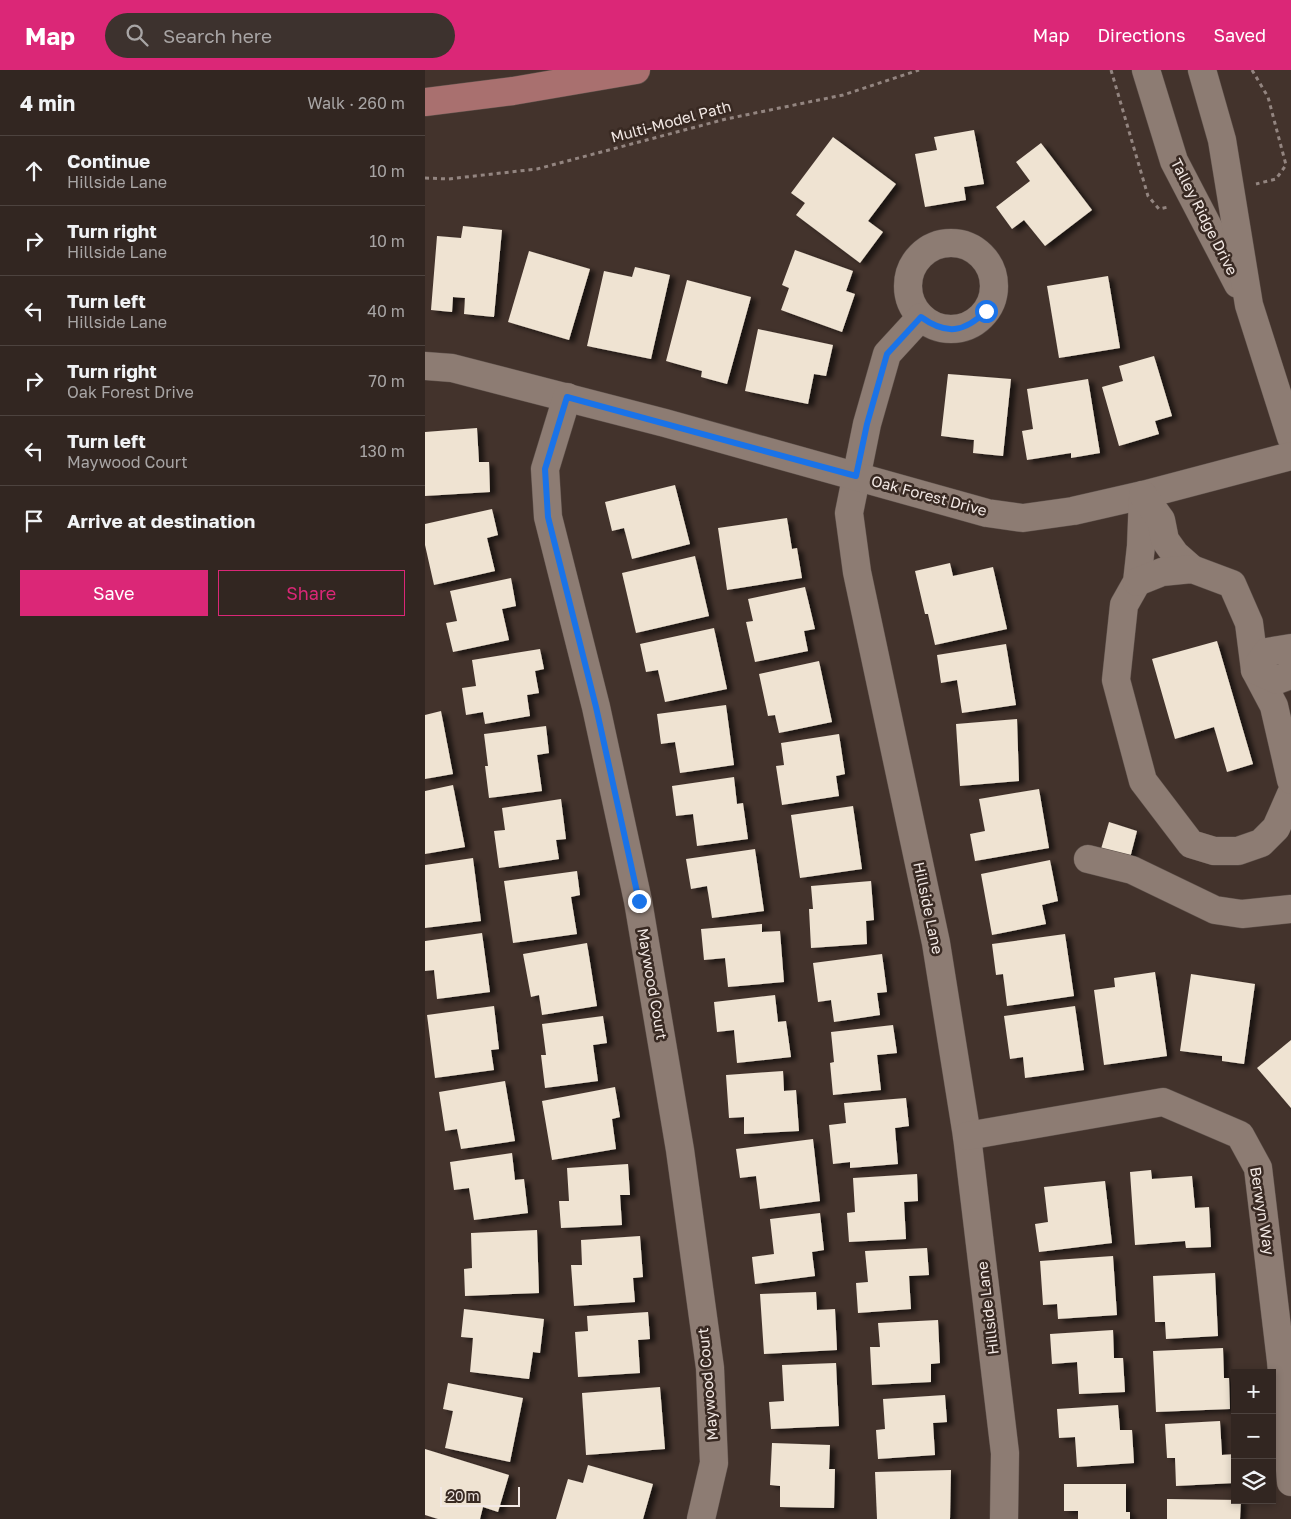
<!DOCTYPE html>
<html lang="en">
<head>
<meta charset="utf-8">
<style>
	body { margin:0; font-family:"Golos Text",sans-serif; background:#3d322e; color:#f1f3f6 }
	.controls { position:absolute; right:15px; bottom:15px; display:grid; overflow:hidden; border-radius:0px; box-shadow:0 2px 8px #0003 }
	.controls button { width:45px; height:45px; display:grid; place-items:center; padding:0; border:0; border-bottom:1px solid #4d433f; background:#322621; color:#f1f3f6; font:25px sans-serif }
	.scale { position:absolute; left:15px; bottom:12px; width:80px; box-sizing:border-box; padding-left:5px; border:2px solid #f2e8e4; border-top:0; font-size:14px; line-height:18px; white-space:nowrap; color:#f2e8e4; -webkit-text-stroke:4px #382922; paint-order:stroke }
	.stop { position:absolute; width:15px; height:15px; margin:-11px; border:4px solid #1a73e8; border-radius:50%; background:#fff }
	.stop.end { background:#1a73e8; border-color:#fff; box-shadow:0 1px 5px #0008 }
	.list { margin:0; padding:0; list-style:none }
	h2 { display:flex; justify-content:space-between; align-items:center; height:65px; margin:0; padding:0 20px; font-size:21px }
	h2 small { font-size:16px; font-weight:400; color:#a8a5a5 }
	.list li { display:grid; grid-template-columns:32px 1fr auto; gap:15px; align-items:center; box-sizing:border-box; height:70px; padding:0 20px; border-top:1px solid #4d433f }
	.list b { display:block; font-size:19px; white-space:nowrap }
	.list p { margin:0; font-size:16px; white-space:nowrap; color:#a8a5a5 }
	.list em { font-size:16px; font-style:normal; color:#a8a5a5 }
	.actions { display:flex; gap:10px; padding:15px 20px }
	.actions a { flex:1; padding:11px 0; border:1px solid #db2777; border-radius:0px; text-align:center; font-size:18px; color:#db2777 }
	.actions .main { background:#db2777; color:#fff }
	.icon { flex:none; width:28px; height:28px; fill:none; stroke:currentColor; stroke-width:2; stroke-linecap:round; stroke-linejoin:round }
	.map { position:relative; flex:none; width:866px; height:1449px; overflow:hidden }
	header { display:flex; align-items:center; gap:30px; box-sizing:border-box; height:70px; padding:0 25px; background:#db2777; color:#fff }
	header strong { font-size:24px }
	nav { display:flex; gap:28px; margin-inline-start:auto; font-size:18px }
	.search { width:350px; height:45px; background:#3d322e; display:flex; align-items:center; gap:12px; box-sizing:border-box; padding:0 18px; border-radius:28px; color:#a8a5a5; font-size:19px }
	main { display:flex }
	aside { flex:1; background:#322621 }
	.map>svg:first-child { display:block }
</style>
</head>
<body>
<header>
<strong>Map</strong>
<div class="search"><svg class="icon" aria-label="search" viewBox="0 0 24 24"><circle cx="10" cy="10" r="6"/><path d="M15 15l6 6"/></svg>Search here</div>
<nav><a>Map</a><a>Directions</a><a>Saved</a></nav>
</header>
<main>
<aside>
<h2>4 min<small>Walk · 260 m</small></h2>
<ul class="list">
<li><svg class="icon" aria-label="ahead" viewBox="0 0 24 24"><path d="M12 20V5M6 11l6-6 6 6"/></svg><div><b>Continue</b><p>Hillside Lane</p></div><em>10 m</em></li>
<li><svg class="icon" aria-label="right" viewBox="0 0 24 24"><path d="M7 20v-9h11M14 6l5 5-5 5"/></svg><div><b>Turn right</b><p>Hillside Lane</p></div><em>10 m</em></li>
<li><svg class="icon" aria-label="left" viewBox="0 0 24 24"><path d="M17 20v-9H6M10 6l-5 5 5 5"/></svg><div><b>Turn left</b><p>Hillside Lane</p></div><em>40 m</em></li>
<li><svg class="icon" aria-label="right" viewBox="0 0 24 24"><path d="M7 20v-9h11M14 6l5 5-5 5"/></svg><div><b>Turn right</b><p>Oak Forest Drive</p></div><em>70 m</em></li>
<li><svg class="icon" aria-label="left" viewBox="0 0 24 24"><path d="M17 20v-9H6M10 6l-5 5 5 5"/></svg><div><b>Turn left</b><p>Maywood Court</p></div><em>130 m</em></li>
<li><svg class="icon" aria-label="arrive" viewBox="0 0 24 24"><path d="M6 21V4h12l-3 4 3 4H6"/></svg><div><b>Arrive at destination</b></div></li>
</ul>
<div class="actions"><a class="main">Save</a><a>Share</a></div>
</aside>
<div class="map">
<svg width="866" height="1449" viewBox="0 0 866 1449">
	<defs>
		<filter id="shadow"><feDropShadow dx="5.5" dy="3" stdDeviation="2.5" flood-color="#0009"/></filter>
	</defs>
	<rect width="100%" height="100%" fill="#43332c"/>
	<g fill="#efe3d2" filter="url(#shadow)">
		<path d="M549,60l10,54 -20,3 2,13 -41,7 -10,-53 22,-4 -3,-13z"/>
		<path d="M408,67l63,47 -28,37 15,11 -23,31 -64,-48 9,-12 -14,-10z"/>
		<path d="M616,73l51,67 -47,36 -21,-26 -12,9 -16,-22 34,-26 -14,-19z"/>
		<path d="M38,156l39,4 -8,87 -30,-3 1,-16 -12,-1 -1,15 -21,-2 6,-74 24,2z"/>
		<path d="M370,180l58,21 -7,20 9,3 -13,38 -61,-22 8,-22 -7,-3z"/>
		<path d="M104,181l61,18 -21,71 -61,-18z"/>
		<path d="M210,197l35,8 -19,84 -64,-13 17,-75 28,6z"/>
		<path d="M683,206l12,72 -61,10 -12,-72z"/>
		<path d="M262,210l64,17 -24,87 -26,-7 1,-6 -36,-10z"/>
		<path d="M333,259l75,16 -7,31 -12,-2 -6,30 -63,-13z"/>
		<path d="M729,286l18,60 -17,5 4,13 -40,12 -17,-59 21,-6 -4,-15z"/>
		<path d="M523,304l63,5 -8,77 -30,-3 1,-13 -33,-4z"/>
		<path d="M663,309l12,74 -29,5v-5l-44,7 -5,-29 11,-2 -6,-40z"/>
		<path d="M52,358l2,34h10l1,30 -65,4v-64z"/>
		<path d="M250,415l15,59 -58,15 -8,-31 -12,3 -7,-29z"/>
		<path d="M67,439l6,26 -11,3 8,33 -61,14 -9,-40v-21z"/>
		<path d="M362,448l5,31 5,-1 5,30 -75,12 -9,-62z"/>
		<path d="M270,486l14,60 -73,17 -14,-60z"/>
		<path d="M525,493l3,13 40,-9 14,62 -72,16 -7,-31h-3l-10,-43z"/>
		<path d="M86,508l5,28 -14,3 7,31 -56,12 -7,-29 11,-2 -7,-30z"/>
		<path d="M380,517l10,42 -11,2 4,20 -53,11 -9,-40 7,-1 -5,-22z"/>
		<path d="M289,558l13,61 -62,13 -7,-32 -12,2 -6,-28z"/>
		<path d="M792,571l36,123 -26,8 -13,-45 -39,12 -23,-80z"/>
		<path d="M581,574l10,61 -54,8 -5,-33 -16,3 -4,-28z"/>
		<path d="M115,579l4,20 -9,2 4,22 -12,2 3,21 -45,8 -2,-12 -17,3 -4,-27 14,-2 -4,-26z"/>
		<path d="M394,591l13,61 -53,11 -4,-18 -7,1 -9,-42z"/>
		<path d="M301,635l8,60 -54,8 -5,-31 -14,2 -4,-30z"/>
		<path d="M16,641l12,63 -28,5v-64z"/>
		<path d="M592,649l2,62 -59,5 -4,-62z"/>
		<path d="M121,656l3,27 -12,2 5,36 -53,7 -4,-32h3l-4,-32z"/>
		<path d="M414,664l6,40 -9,2 3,20 -57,9 -6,-39 8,-1 -3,-22z"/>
		<path d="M309,707l3,27 6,-1 5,36 -51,7 -4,-32 -17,2 -4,-30z"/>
		<path d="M28,715l12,62 -40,7v-63z"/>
		<path d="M614,719l10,59 -74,13 -5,-27 15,-3 -6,-32z"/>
		<path d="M136,729l5,40 -10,1 3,19 -60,9 -5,-37 11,-1 -3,-22z"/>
		<path d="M428,736l9,63 -62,9 -9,-63z"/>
		<path d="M684,752l28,9 -7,27 -29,-9z"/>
		<path d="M330,779l9,62 -52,7 -5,-32 -16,3 -5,-30z"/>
		<path d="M48,788l8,63 -56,7v-63z"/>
		<path d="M625,790l8,41 -16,4 4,19 -54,11 -11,-61z"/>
		<path d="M152,801l3,24 -9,2 6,37 -64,9 -9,-62z"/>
		<path d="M446,811l3,39 -8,1 1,23 -56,4 -2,-39h4l-2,-23z"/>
		<path d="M337,854v8l18,-1 4,51 -56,5 -3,-29 -21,2 -3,-31z"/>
		<path d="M57,863l8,59 -53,7 -3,-29 -9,1v-30z"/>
		<path d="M640,864l9,62 -67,10 -4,-32 -7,1 -4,-31z"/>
		<path d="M162,873l10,63 -55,9 -3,-20 -8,2 -8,-43z"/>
		<path d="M457,884l5,38 -10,1 3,22 -46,7 -3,-22 -13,2 -5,-39z"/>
		<path d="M730,902l12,84 -63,9 -10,-75 21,-3 -1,-9z"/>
		<path d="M766,904l64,10 -11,80 -22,-3v-5l-42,-5z"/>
		<path d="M350,925l3,27 8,-1 5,36 -54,6 -3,-33 -17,2 -3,-30z"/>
		<path d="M69,936l5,43 -8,1 3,20 -59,8 -8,-63z"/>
		<path d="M650,936l9,64 -59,8 -2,-21 -13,2 -6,-43z"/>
		<path d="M178,946l4,27 -14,2 5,36 -53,7 -4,-33h5l-4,-31z"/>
		<path d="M468,955l4,28 -20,2 4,35 -48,5 -3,-32 4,-1 -3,-30z"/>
		<path d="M866,970v68l-34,-40z"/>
		<path d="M358,1001l1,20 12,-1 3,41 -55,3v-17l-15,1 -3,-43z"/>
		<path d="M80,1011l10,60 -54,8 -4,-20 -12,2 -6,-39z"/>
		<path d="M190,1017l5,30 -8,2 4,30 -64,11 -10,-59z"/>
		<path d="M481,1028l3,28 -14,2 3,36 -48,4v-6l-17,2 -4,-39 17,-2 -2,-20z"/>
		<path d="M388,1069l7,62 -60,8 -4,-33 -16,2 -4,-29z"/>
		<path d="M87,1083l3,27 9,-1 4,34 -54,7 -5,-32 -15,2 -4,-28z"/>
		<path d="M203,1094l2,31h-10l2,30 -61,3 -2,-27h10l-2,-33z"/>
		<path d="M726,1100l1,9 40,-3 3,32 14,-1 2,40 -25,1 -1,-7 -50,4 -5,-73z"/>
		<path d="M492,1104l1,27 -14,1 2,37 -57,3 -2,-29 8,-1 -2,-34z"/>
		<path d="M680,1111l7,62 -73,9 -4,-28 13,-2 -4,-35z"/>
		<path d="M395,1143l4,37 -12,2 3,24 -60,8 -3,-27 22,-3 -4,-35z"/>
		<path d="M112,1160l2,63 -74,3 -1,-27 8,-1 -1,-35z"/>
		<path d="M215,1166l3,41 -10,1 2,24 -61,4 -3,-41h11l-1,-25z"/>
		<path d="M502,1178l2,27 -20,1 2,33 -53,4 -2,-30 12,-1 -3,-31z"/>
		<path d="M688,1186l4,59 -59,4 -1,-15 -14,1 -3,-44z"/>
		<path d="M790,1203l3,63 -52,3 -1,-17h-10l-2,-46z"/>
		<path d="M391,1222l1,18 18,-1 2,41 -73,4 -4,-60z"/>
		<path d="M39,1239l80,10 -4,34 -7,-1 -4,27 -59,-7 3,-34 -12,-1z"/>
		<path d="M223,1242l2,27 -12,1 2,33 -62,4 -3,-45 13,-1 -1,-15z"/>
		<path d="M513,1250l2,43 -9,1v18l-59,3 -2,-38h10l-2,-24z"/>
		<path d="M688,1260l1,28h9l2,34 -46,2 -2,-32 -25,2 -2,-30z"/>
		<path d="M798,1278l1,30h5l1,31 -74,3 -3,-61z"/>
		<path d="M411,1293l3,63 -68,3 -2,-27 15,-1 -2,-36z"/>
		<path d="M23,1313l75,15 -13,64 -65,-14 8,-37 -10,-2z"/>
		<path d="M235,1317l5,62 -79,6 -4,-62z"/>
		<path d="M520,1325l2,27 -14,1 2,32 -57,4 -2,-29 9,-1 -2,-30z"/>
		<path d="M693,1335l2,25h12l2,33 -57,4 -2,-30 -16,1 -2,-29z"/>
		<path d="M795,1351l2,34 13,-1v29l-59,3 -1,-28h-8l-2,-34z"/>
		<path d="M347,1373l58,2 -1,24h6l-1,39 -54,-1v-21l-10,-1z"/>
		<path d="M0,1379l84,26 -11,37 -15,-5 -3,12h-42l-13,-4z"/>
		<path d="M163,1395l65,19 -10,35h-87l12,-40 15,4z"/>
		<path d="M526,1400l-1,49h-73l-2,-47z"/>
		<path d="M639,1414h62v28h4v7h-52v-8h-14z"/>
		<path d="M742,1429l74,1 -1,19h-73z"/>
	</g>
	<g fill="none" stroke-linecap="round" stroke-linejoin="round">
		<defs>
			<g id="minor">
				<path d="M721,0l28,91 64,123"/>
				<path d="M777,0l20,70 27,165 42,132"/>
				<circle cx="526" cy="216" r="43"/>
				<path d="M496,247l-34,37 -20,70 -18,89 8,59 79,371 31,193 38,317 -1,66"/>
				<path d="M0,296l27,2 213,55 322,90 36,5 50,-7 70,-16 148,-39"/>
				<path d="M142,327l-22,72 3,48 48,190 42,194 42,249 30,218 4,95 -13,56"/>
				<path d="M718,425l-2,51 -4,36 -13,23 -8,75 27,101 48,63 23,7h24l23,-8 15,-15 15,-34"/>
				<path d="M718,425l18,25 4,20 10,14 17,15"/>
				<path d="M712,512l25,-10 30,-3 40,15 17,39 6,47 19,36 17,74"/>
				<path d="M866,578l-24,4 -12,18 22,10 14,-5"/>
				<path d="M663,789l44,11 83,40 27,4 49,-5"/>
				<path d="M542,1066l196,-34 77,33 18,33 23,193 10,121"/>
			</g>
			<path id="major" d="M0,32l88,-11 123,-21"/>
		</defs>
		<use href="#minor" stroke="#5d504a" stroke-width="29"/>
		<use href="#major" stroke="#5d504a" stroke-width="29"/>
		<g stroke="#938580" stroke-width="3" stroke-dasharray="4 4" stroke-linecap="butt">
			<path d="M686,0l37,126 11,13 9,-2"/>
			<path d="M827,0l16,27 18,68 -10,14 -20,5"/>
			<path d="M0,108l23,1 89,-10 189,-50 117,-24 76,-25"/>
		</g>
		<use href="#minor" stroke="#8d7c73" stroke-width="28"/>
		<use href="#major" stroke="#a9706f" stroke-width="28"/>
	</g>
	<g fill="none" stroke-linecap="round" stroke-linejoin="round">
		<path stroke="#1a73e8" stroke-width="6" d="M214,831l-43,-194 -48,-190 -3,-48 22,-72 289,79 11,-52 20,-70 34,-37c25,18 43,16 65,-6"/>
	</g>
	<g text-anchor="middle" stroke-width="5" stroke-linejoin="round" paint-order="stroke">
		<g font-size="15" fill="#f2e8e4" stroke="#382922">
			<text transform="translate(246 52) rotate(-15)" y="5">Multi-Model Path</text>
			<text transform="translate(779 147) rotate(63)" y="5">Talley Ridge Drive</text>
			<text transform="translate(504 426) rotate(15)" y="5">Oak Forest Drive</text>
			<text transform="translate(503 838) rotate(78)" y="5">Hillside Lane</text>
			<text transform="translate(227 914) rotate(80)" y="5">Maywood Court</text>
			<text transform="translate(837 1141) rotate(81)" y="5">Berwyn Way</text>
			<text transform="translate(563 1238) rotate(-97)" y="5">Hillside Lane</text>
			<text transform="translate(283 1314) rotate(-95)" y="5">Maywood Court</text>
		</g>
	</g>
</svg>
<div class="controls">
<button>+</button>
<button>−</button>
<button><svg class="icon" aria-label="layers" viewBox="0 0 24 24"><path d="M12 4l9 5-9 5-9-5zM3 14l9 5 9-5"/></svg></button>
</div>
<div class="scale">20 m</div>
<div class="stop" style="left:561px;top:241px"></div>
<div class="stop end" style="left:214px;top:831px"></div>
</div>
</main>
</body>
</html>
